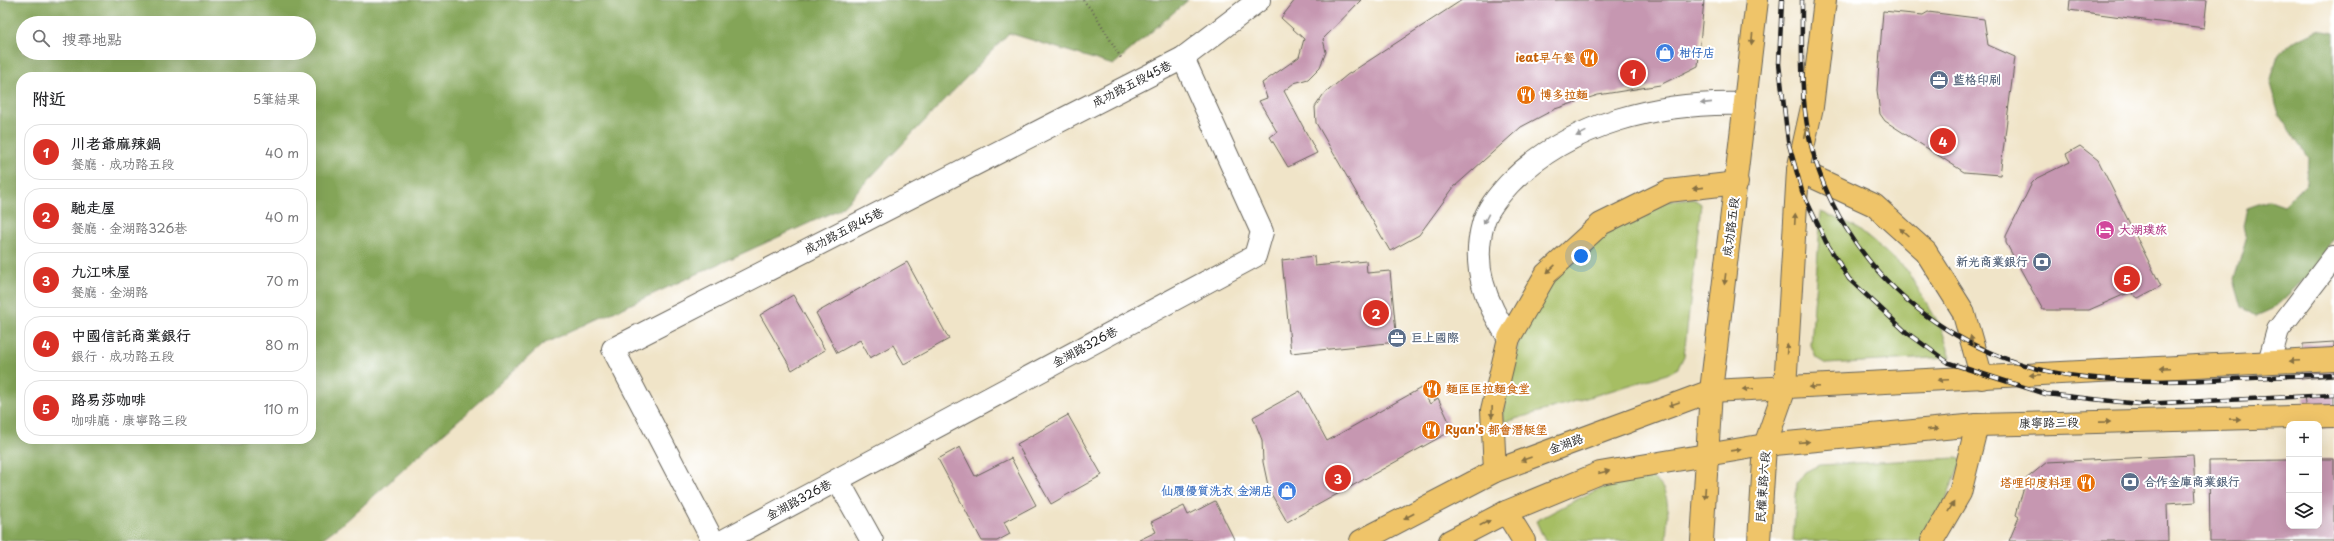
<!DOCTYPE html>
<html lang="zh-TW">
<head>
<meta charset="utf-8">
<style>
	body { margin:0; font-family:"Playpen Sans","LXGW WenKai TC",sans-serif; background:#f2f2f2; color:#202124 }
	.controls { position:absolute; right:12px; bottom:12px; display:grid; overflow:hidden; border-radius:8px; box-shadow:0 4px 16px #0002 }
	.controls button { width:36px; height:36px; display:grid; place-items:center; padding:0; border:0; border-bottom:1px solid #e0e0e0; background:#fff; color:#202124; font:20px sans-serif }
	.you { position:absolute; left:1581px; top:256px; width:14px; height:14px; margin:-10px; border:3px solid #fff; border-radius:50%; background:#1a73e8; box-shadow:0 0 0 6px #1a73e833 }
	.badge { display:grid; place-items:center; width:26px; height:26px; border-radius:50%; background:#d93025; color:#fff; font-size:13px; font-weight:700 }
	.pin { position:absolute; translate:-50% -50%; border:2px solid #fff; box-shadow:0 1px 4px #0006 }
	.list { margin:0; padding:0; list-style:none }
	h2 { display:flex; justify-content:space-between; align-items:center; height:52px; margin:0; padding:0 16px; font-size:17px }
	h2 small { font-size:13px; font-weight:400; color:#757577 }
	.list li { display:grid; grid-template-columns:26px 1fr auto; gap:12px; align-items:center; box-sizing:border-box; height:56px; margin:0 8px 8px; padding:0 8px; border:1px solid #e0e0e0; border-radius:16px }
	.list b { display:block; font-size:15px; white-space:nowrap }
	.list p { margin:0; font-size:13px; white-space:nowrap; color:#757577 }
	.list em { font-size:13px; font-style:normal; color:#757577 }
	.icon { flex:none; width:22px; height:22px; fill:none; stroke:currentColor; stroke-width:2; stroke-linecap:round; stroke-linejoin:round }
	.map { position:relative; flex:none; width:2334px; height:541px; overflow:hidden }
	.search { position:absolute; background:#fff; box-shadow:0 4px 16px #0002; left:16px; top:16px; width:300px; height:44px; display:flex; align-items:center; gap:10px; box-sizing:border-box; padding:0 14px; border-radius:22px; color:#757577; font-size:15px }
	.panel { position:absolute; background:#fff; box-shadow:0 4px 16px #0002; left:16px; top:72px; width:300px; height:372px; border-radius:16px }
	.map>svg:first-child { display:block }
</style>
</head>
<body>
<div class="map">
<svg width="2334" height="541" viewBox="0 0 2334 541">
	<rect width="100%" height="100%" fill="#fff"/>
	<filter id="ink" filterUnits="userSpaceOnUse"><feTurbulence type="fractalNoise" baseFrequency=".025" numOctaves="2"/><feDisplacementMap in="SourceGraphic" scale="8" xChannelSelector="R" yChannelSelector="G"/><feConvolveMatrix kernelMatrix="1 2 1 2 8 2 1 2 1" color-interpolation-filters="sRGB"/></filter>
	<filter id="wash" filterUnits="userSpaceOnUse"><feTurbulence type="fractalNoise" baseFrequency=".012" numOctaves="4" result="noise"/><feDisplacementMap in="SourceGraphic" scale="16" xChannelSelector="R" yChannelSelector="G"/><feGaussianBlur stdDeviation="0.9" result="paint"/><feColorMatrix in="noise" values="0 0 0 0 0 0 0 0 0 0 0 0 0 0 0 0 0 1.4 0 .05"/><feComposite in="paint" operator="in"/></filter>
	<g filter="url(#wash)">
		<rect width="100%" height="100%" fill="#f0e4c8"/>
		<g fill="#a6be63" stroke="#616d40">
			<path d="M1693,198l8,6 -17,152 -6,12 -11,6 -162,48 -3,-7 17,-75 14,-32 44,-57 79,-49z"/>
			<path d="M1821,212l32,13 53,44 35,58 10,30 -125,7 -10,-6 -5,-13z"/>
			<path d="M1956,458l4,1 1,3 -32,79h-136l4,-58 8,-11 14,-7z"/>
			<path d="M1646,475c29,11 21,41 20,66h-121l-9,-20c36,-19 70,-39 110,-46z"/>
		</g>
		<g fill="#84a559" stroke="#50603a" fill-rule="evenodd">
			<path d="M0,0h1188l-75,65 -104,-32 -169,176 -297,135 -197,177 -27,20h-319zM23,23h286v30h-286zM21,77h290v362h-290z"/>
			<path d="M2317,30l17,3v204l-21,34 -39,37 -18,8 -14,-9 -8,-28 12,-39 -3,-15 4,-17 23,-8 14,5 23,-23 1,-24 -29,-43 -9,-31 8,-30 18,-14z"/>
		</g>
		<g id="blocks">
			<g fill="#c697b1">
				<path d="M1295,0h66l-38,39 3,13 -6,15 -12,12 -14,4 -10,8 33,62 -29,14 -18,-30 7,-5 -18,-31 8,-3 -5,-15 37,-26 5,-18 -23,-21z"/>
				<path d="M1462,0h242l-6,66 -38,19 -62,10 -43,14 -34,18 -67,60 -35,48 -29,16 -74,-128 -1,-16 8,-12 24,-20z"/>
				<path d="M2070,0h137l-3,28 -135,-18z"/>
				<path d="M1883,11l40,4 5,-3 56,7 4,26 27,12 -15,118 -36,-3 -79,-51 -5,-7 -3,-24z"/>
				<path d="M2080,146l18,14 63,126 -23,12 -8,-6 -41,18h-46l-37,-67v-7l26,-53 5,-5 33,-16 -4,-8z"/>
				<path d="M1314,256l1,10 51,-5 1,12 23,-2 7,71 -106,11 -9,-93z"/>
				<path d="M907,262l42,77 -45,25 -11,-19 -23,13 -10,-18 -23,13 -21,-40z"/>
				<path d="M793,295l32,55 -33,20 -32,-55z"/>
				<path d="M2334,342v34l-32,3 1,-35z"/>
				<path d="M1421,388l9,16 8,-6 15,32 -166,92 -18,-32 -6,-28 -1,-22 -9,-23 47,-26 27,50z"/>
				<path d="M2334,394v33l-15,1v-4h-11l-4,-28z"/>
				<path d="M1068,415l34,60 -51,29 -34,-60z"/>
				<path d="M960,447l15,29 36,-18 25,47 -32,17 6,12 -13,7h-15l-44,-82z"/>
				<path d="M2193,455l3,47 -29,2 1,37h-159l10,-24 -3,-2 10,-36 21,-17z"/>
				<path d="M2319,459h15v82h-124l-1,-80 80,-1v66h30z"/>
				<path d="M1215,501l20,40h-98l19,-9 -5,-10 33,-16 4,9z"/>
			</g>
		</g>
	</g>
	<g filter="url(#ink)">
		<use href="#blocks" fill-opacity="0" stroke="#666258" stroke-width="1"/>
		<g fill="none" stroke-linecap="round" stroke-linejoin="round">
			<defs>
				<g id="minor">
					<path d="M1509,338c-23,-35 -38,-71 -26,-114 3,-14 16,-29 26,-40 60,-62 153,-83 236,-80"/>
					<path d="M2269,362l9,-32 56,-73"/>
					<path d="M838,480l34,61"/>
					<path d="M713,541l-100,-192 570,-291 76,-58"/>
					<path d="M723,541l532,-285 7,-24 -79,-174"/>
				</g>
				<g id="major">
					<path d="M1798,170l76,35 52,47 37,59 19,67"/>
					<path d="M1495,471l-3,-61 17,-72 37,-64 55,-50 67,-33 69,-8"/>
					<path d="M1506,512l18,29"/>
					<path d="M1361,541l134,-70 216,-80 623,-32"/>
					<path d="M1450,541l56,-29 94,-39 165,-28 212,-20 357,-9"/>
					<path d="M1702,541l9,-150 46,-391"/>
					<path d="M1759,541l6,-96 20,-57 13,-218 14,-63 13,-107"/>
					<path d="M1932,541l28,-48 17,-68"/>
				</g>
			</defs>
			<use href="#minor" stroke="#666258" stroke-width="24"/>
			<use href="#major" stroke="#666258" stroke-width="24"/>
			<path stroke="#666258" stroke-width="2.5" stroke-dasharray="1 3" stroke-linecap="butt" d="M1083,0l12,14 26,44"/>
			<use href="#minor" stroke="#fff" stroke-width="22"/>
			<use href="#major" stroke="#efc469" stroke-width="22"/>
			<defs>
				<g id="rail">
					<path d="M1782,0l-3,64 9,77 14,50 24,51 23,37 57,53 43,31 97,31 93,10 195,-9"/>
					<path d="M1802,0c0,46 -2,92 7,136 28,131 144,228 275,241 83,9 167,0 250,-3"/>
				</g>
			</defs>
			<use href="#rail" stroke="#1c1c1c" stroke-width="4.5"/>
			<use href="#rail" stroke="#fff" stroke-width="3" stroke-dasharray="9" stroke-linecap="butt"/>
		</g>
		<defs><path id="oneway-solid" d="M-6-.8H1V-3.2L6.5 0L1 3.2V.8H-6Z"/></defs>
		<g fill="#867042">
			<use href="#oneway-solid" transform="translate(1752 39) rotate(96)"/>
			<use href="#oneway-solid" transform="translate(1806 132) rotate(-77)"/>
			<use href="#oneway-solid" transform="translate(1698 188) rotate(174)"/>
			<use href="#oneway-solid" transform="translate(1795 219) rotate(-87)"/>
			<use href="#oneway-solid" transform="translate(1904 232) rotate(-138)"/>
			<use href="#oneway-solid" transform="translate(1551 269) rotate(137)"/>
			<use href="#oneway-solid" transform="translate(1725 279) rotate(97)"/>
			<use href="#oneway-solid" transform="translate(1972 341) rotate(-106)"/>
			<use href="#oneway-solid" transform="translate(1787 349) rotate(-86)"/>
			<use href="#oneway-solid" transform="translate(2295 361) rotate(177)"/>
			<use href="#oneway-solid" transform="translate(2165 368) rotate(177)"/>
			<use href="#oneway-solid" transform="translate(2035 375) rotate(177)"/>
			<use href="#oneway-solid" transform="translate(1943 380) rotate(177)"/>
			<use href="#oneway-solid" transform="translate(1814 387) rotate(177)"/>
			<use href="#oneway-solid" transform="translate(1748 389) rotate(178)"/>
			<use href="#oneway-solid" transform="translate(1674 404) rotate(160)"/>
			<use href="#oneway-solid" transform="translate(1492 412) rotate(92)"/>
			<use href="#oneway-solid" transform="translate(2235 419) rotate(-1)"/>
			<use href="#oneway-solid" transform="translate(2105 422) rotate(-1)"/>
			<use href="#oneway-solid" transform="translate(1933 429) rotate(-6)"/>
			<use href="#oneway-solid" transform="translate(1804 442) rotate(-5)"/>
			<use href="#oneway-solid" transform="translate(1736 450) rotate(-8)"/>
			<use href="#oneway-solid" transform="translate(1526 459) rotate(160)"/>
			<use href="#oneway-solid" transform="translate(1604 472) rotate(-13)"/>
			<use href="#oneway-solid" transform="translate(1705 493) rotate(94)"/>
			<use href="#oneway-solid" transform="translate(1951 507) rotate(-59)"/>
			<use href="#oneway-solid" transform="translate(1409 516) rotate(152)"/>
			<use href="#oneway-solid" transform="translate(1485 523) rotate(-27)"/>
		</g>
		<g fill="#999">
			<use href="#oneway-solid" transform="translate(1706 103) rotate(174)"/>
			<use href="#oneway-solid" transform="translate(1581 134) rotate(154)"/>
			<use href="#oneway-solid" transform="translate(1486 219) rotate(117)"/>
		</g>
	</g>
	<defs>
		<symbol id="shop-disc" viewBox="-11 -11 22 22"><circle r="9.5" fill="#3f7fe0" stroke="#fff"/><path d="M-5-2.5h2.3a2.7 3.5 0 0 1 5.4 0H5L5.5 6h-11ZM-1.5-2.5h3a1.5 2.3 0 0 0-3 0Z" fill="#fff"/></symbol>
		<symbol id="restaurant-disc" viewBox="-11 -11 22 22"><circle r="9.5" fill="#e8710a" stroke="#fff"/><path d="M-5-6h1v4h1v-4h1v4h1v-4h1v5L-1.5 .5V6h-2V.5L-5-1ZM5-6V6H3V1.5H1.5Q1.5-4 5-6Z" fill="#fff"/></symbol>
		<symbol id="office-disc" viewBox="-11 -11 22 22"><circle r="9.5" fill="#5c6f8a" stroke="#fff"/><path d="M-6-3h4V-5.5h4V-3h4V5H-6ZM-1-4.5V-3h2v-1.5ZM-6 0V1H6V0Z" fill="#fff"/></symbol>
		<symbol id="hotel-disc" viewBox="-11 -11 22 22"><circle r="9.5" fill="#d1479c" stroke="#fff"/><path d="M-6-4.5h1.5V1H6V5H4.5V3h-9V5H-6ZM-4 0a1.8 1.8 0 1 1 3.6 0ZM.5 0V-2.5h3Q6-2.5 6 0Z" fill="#fff"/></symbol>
		<symbol id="bank-disc" viewBox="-11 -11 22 22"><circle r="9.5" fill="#5c6f8a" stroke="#fff"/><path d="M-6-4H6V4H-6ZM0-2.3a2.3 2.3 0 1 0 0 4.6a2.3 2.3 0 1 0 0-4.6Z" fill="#fff"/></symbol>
	</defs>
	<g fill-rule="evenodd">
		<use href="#shop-disc" x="1654" y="42" width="22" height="22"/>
		<use href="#restaurant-disc" x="1578" y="47" width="22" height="22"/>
		<use href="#office-disc" x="1928" y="69" width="22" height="22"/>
		<use href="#restaurant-disc" x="1515" y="84" width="22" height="22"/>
		<use href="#hotel-disc" x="2094" y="219" width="22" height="22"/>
		<use href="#bank-disc" x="2031" y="251" width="22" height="22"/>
		<use href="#office-disc" x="1386" y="327" width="22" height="22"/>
		<use href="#restaurant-disc" x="1421" y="378" width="22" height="22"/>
		<use href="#restaurant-disc" x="1420" y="419" width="22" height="22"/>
		<use href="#bank-disc" x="2119" y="471" width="22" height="22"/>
		<use href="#restaurant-disc" x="2075" y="472" width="22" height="22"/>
		<use href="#shop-disc" x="1276" y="480" width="22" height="22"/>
	</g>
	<g text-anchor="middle" stroke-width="4" stroke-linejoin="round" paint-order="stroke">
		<g font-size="12" font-weight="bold" fill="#366cbe" stroke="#fff" text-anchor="start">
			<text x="1679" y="57">柑仔店</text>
			<text x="1273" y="495" text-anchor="end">仙履優質洗衣 金湖店</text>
		</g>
		<g font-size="12" font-weight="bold" fill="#c56008" stroke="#fff" text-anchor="start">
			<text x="1575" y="62" text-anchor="end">ieat早午餐</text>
			<text x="1540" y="99">博多拉麵</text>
			<text x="1446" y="393">麵匡匡拉麵食堂</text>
			<text x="1445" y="434">Ryan's 都會潛艇堡</text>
			<text x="2072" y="487" text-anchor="end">塔哩印度料理</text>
		</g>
		<g font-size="12" font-weight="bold" fill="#4e5e75" stroke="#fff" text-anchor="start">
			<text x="1953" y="84">藍格印刷</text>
			<text x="2028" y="266" text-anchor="end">新光商業銀行</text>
			<text x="1411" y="342">巨上國際</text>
			<text x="2144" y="486">合作金庫商業銀行</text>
		</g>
		<g font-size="12" fill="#1c1c1c" stroke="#fff">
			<text transform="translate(1132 84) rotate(-27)" y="4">成功路五段45巷</text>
			<text transform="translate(1731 227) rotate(-83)" y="4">成功路五段</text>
			<text transform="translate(844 231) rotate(-27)" y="4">成功路五段45巷</text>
			<text transform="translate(1085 347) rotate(-28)" y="4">金湖路326巷</text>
			<text transform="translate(2049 423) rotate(-1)" y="4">康寧路三段</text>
			<text transform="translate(1566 444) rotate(-20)" y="4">金湖路</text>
			<text transform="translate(1763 487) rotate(-86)" y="4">民權東路六段</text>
			<text transform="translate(799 500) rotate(-28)" y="4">金湖路326巷</text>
		</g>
		<g font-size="12" font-weight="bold" fill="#b23c85" stroke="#fff" text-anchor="start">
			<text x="2119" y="234">大湖璞旅</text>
		</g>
	</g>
</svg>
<div class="controls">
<button>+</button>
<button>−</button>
<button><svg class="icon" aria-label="layers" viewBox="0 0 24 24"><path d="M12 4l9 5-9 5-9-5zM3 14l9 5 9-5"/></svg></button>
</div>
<div class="you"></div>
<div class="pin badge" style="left:1633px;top:73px">1</div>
<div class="pin badge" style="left:1376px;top:313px">2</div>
<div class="pin badge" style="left:1338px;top:478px">3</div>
<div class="pin badge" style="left:1943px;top:141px">4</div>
<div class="pin badge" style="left:2127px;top:279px">5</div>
<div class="search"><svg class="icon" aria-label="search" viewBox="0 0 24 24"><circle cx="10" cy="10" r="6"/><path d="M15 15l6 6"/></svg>搜尋地點</div>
<section class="panel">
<h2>附近<small>5筆結果</small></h2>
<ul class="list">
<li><span class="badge">1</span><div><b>川老爺麻辣鍋</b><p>餐廳 · 成功路五段</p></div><em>40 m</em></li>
<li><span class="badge">2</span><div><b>馳走屋</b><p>餐廳 · 金湖路326巷</p></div><em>40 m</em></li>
<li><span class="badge">3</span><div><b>九江味屋</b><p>餐廳 · 金湖路</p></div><em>70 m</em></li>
<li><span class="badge">4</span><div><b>中國信託商業銀行</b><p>銀行 · 成功路五段</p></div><em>80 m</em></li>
<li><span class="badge">5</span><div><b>路易莎咖啡</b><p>咖啡廳 · 康寧路三段</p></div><em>110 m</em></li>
</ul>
</section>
</div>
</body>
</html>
